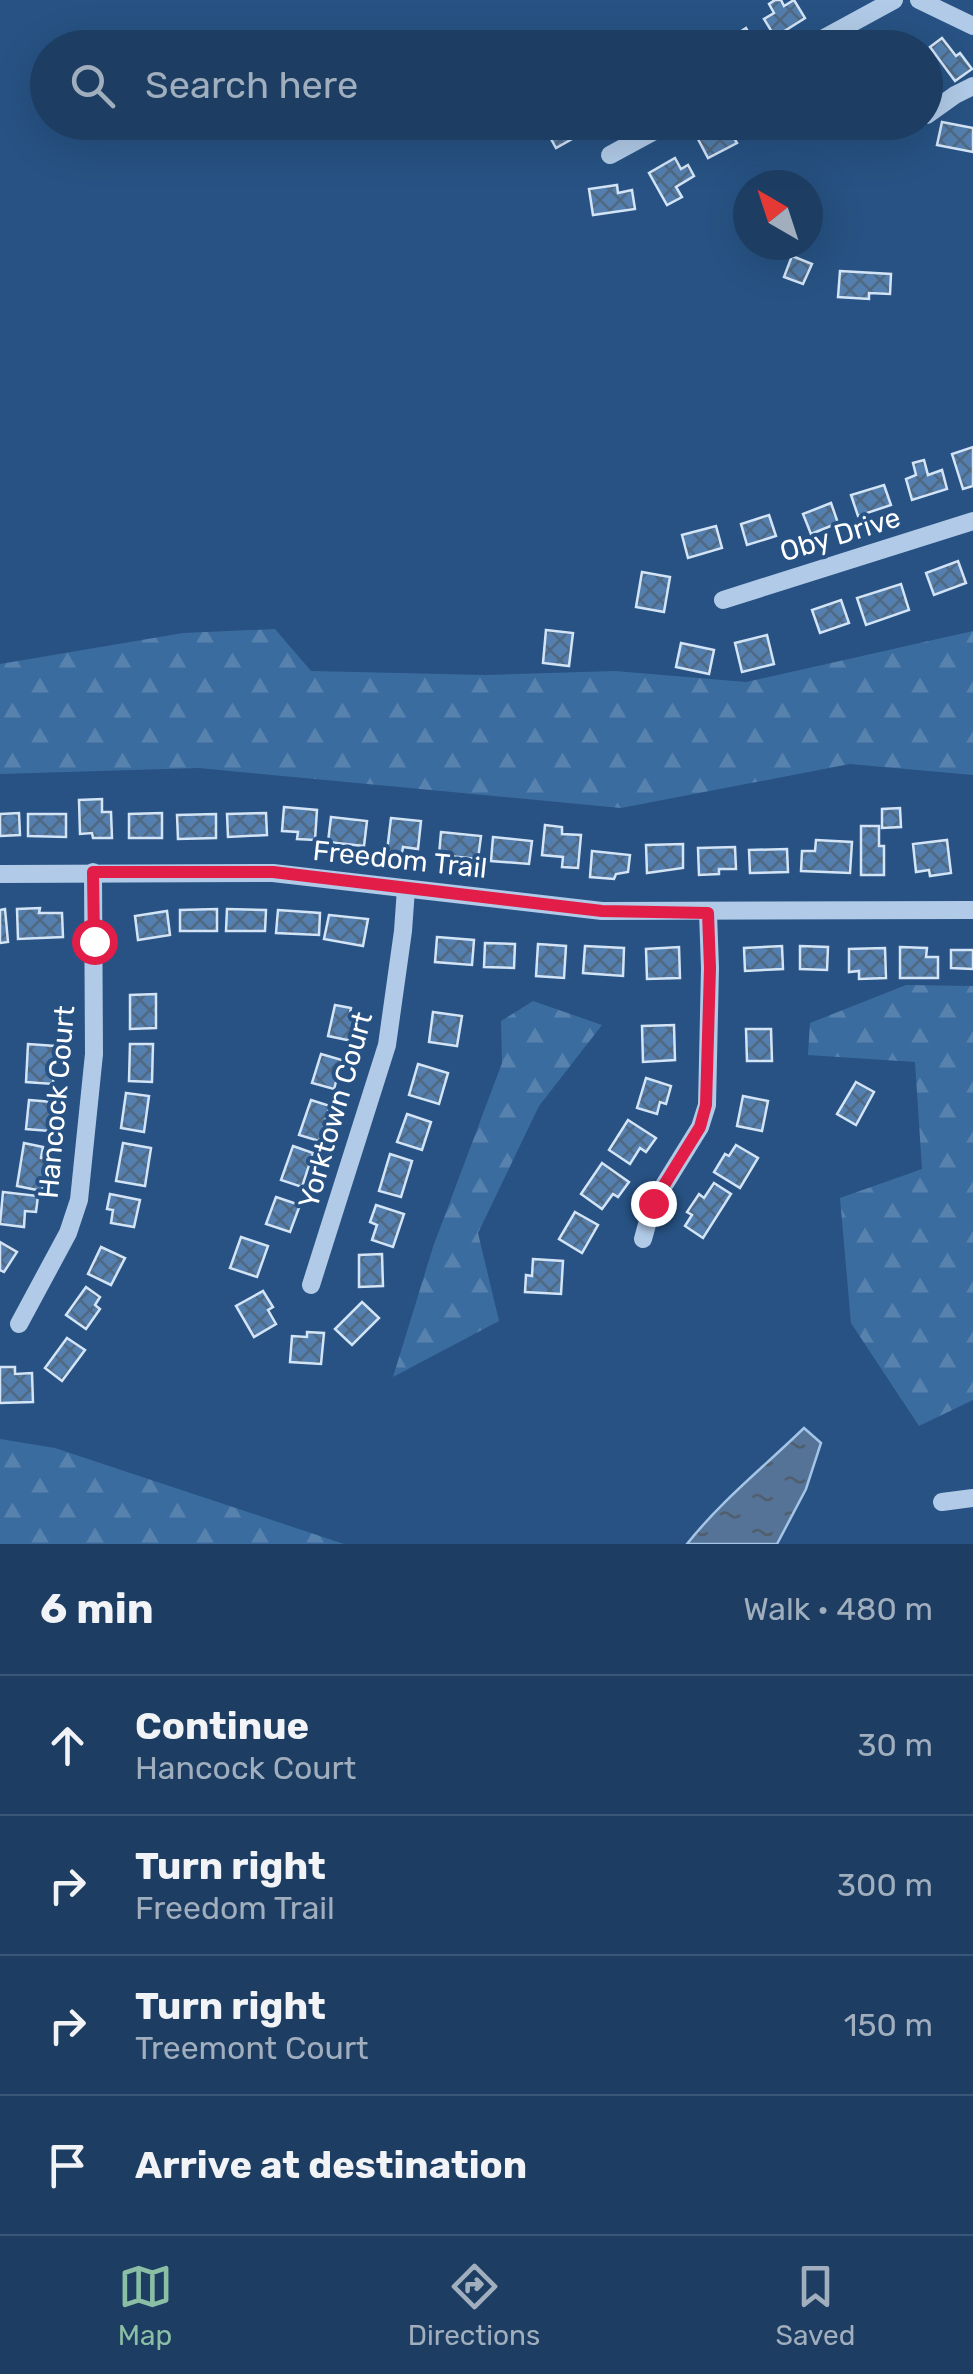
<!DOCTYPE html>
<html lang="en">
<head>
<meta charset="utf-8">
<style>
	body { margin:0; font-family:Rubik,sans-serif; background:#254568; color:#f1f3f6 }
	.compass { position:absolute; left:733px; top:170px; width:90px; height:90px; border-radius:50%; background:#1d3e62; box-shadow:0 10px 40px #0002; rotate:321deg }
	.stop { position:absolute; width:30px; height:30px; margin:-22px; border:8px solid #e11d48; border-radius:50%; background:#fff }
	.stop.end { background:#e11d48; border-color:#fff; box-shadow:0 2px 10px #0008 }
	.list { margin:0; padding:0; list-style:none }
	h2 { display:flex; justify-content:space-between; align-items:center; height:130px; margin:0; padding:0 40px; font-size:42px }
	h2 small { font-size:32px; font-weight:400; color:#a0aebe }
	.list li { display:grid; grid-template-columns:65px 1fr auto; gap:30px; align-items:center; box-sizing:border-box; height:140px; padding:0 40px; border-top:2px solid #3b5777 }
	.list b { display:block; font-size:38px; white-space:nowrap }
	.list p { margin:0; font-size:32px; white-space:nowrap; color:#a0aebe }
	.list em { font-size:32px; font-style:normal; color:#a0aebe }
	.icon { flex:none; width:55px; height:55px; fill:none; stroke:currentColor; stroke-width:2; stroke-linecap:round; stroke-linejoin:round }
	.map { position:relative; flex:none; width:973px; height:1544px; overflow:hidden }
	.search { position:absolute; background:#1d3e62; box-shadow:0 10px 40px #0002; left:30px; right:30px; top:30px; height:110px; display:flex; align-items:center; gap:25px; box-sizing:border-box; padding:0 35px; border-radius:55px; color:#a0aebe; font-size:38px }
	.sheet { height:690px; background:#1d3e62 }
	nav { display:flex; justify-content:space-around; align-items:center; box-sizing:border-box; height:140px; border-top:2px solid #3b5777; background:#1d3e62; font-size:28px; color:#a0aebe }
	nav a { display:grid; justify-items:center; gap:5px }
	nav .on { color:#8abfa5 }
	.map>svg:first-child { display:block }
</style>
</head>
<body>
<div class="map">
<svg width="973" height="1544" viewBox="0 0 973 1544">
	<defs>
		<pattern id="forest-firs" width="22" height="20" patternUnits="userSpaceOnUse" patternTransform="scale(2.5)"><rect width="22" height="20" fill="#3b6ca0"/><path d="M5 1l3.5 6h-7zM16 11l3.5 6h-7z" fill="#5882ae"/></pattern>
		<pattern id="water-ripples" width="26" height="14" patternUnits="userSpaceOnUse" patternTransform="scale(2.5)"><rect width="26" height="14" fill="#557396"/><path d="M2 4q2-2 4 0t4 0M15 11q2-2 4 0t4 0" fill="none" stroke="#505e6d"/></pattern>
		<pattern id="building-cross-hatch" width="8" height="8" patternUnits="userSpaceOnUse" patternTransform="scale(2.5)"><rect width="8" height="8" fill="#537ead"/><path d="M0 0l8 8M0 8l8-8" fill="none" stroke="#506881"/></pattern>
	</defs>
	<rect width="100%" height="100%" fill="#275283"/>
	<g fill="url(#forest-firs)">
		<path d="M275,629l36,42 175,4 129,-4 131,11 227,-51v144l-123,-11 -229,44 -422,-40 -199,6v-110l183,-31z"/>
		<path d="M906,985l67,1v414l-54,26 -68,-103 -11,-125 82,-29 -7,-107 -107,-7 2,-32z"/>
		<path d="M533,1001l69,24 -63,81 -61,127 21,88 -106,56 40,-130 69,-184 -1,-42z"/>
		<path d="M0,1439l55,9 289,96h-344z"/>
	</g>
	<path fill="url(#water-ripples)" stroke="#a4c5e7" stroke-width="2.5" d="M804,1428l17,15 -15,46 -29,55h-90c34,-43 78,-78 117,-116z"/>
	<g fill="url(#building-cross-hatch)" stroke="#d3e4f6" stroke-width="2.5">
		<path d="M775,0h6l3,6 10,-6 11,18 -30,19 -11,-18 10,-6 -5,-9z"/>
		<path d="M746,28l9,16 -5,4h-35z"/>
		<path d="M942,38l14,18 4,-3 12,16 -17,12 -25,-34z"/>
		<path d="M555,122h20l6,12 -25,14 -11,-20z"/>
		<path d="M942,122l31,6v24l-36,-7z"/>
		<path d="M726,124l11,19 -29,15 -10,-19z"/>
		<path d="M675,158l6,11 7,-4 6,11 -18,11 6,10 -15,8 -18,-32z"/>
		<path d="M617,185l1,8 14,-3 3,19 -42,6 -4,-26z"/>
		<path d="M792,256l20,8 -9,20 -19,-7z"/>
		<path d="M840,271l51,3 -1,20 -21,-1v6l-31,-2z"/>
		<path d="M973,447v39l-10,3 -11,-35z"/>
		<path d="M924,460l4,15 14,-5 5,19 -35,11 -6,-21 10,-4 -3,-12z"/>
		<path d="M884,485l7,20 -33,11 -7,-21z"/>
		<path d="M831,503l7,20 -27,11 -8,-20z"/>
		<path d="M769,515l7,21 -29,9 -6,-21z"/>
		<path d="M716,526l6,22 -34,10 -6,-23z"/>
		<path d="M958,561l8,22 -32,12 -8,-22z"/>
		<path d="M642,572l28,5 -6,35 -28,-5z"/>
		<path d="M901,584l8,26 -43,15 -9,-27z"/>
		<path d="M841,600l8,23 -29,10 -8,-23z"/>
		<path d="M546,630l27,3 -4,33 -26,-3z"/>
		<path d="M767,635l7,29 -32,8 -7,-29z"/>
		<path d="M681,643l33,7 -5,24 -33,-7z"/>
		<path d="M102,799v13h9l1,26h-19l-1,-5 -12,1 -1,-34z"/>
		<path d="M284,807l33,3 -2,30 -18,-1 1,-7 -16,-1z"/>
		<path d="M900,808l1,19 -19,1v-19z"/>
		<path d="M19,813l1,22 -20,1v-22z"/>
		<path d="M162,813v25h-33v-24z"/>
		<path d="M266,813l1,22 -39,2 -1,-23z"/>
		<path d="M28,814h38v23l-38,-1z"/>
		<path d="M216,814v24l-38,1 -1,-24z"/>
		<path d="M331,817l36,4 -3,25 -36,-4z"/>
		<path d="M391,818l30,3 -3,28 -15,-2 -1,6 -15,-2z"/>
		<path d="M545,825l17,2v7l19,1 -3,33 -16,-1 1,-10 -21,-2z"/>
		<path d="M861,826h18v20h5v29h-23z"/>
		<path d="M441,832l40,4 -3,23 -39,-4z"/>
		<path d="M493,837l39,4 -3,23 -38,-3z"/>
		<path d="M816,840l36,2 -2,31 -49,-2 1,-20h13z"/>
		<path d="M947,840l4,33 -21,3 -1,-6 -13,2 -3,-28z"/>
		<path d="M683,844v24l-36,5 -1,-28z"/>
		<path d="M735,847l1,22h-17v5l-20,1 -1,-27z"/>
		<path d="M787,849l1,23 -38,1 -1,-23z"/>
		<path d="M592,851l38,4 -2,17 -12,2 -2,5 -24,-2z"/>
		<path d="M40,908l-1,5h23l1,24 -45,2 -1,-30z"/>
		<path d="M5,909l3,33 -8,1v-33z"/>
		<path d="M217,909v22h-37v-21z"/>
		<path d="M227,909l39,1 -1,21h-39z"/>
		<path d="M278,910l42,3 -1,22 -43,-2z"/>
		<path d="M167,911l3,24 -32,5 -3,-24z"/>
		<path d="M329,915l39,4 -5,27 -39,-7z"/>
		<path d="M437,937l37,3 -2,25 -37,-3z"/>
		<path d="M485,943l30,1 -1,24 -30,-1z"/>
		<path d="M538,944l28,2 -2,32 -28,-2z"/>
		<path d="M585,946l39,2 -1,28 -40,-3z"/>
		<path d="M782,946l1,23 -38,2 -1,-23z"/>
		<path d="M800,946l28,1 -1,23 -27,-1z"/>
		<path d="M679,947l1,31 -33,1 -1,-30z"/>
		<path d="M900,947l27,1 -1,9h12v21h-38z"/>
		<path d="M885,948l1,30 -27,1v-8l-10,1v-23z"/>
		<path d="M951,950h22v19l-22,-1z"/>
		<path d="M156,994v34l-26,1v-34z"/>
		<path d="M335,1005l16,3 -2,10 7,2 -4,21 -24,-5z"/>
		<path d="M433,1012l29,4 -5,30 -28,-4z"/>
		<path d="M674,1025l1,35 -32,2 -1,-36z"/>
		<path d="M746,1029h25l1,32h-25z"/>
		<path d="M28,1044l27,2 -2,38 -27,-2z"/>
		<path d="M130,1044h23l-1,38 -23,-1z"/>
		<path d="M321,1054l21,6 -8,29 -22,-6z"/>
		<path d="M418,1064l30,9 -9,31 -30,-9z"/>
		<path d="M646,1078l25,8 -5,18 -6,-2 -3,12 -20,-6z"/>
		<path d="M856,1082l18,10 -18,33 -19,-11z"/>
		<path d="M126,1093l23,3 -5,36 -23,-4z"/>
		<path d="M743,1096l25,5 -6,30 -25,-5z"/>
		<path d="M29,1100l23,2 -3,29 -23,-2z"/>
		<path d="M311,1100l19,6 -11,35 -20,-6z"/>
		<path d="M407,1114l24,8 -9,28 -25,-8z"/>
		<path d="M628,1120l28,18 -10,14 -6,-4 -10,16 -21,-14z"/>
		<path d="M24,1143l19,4 -2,11 7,1 -6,32 -25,-5z"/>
		<path d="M123,1143l28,5 -6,38 -29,-5z"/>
		<path d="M736,1145l22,13 -18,30 -26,-16 11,-18 4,2z"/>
		<path d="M293,1146l20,7 -11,34 -21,-7z"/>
		<path d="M390,1154l22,7 -11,36 -22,-6z"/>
		<path d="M602,1163l27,19 -11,15 -5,-3 -11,15 -21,-15z"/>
		<path d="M714,1183l17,11 -28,44 -18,-12 7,-11 -5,-3 12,-18 5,4z"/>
		<path d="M3,1192l35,4 -2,16 -11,-1 -1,16 -24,-3z"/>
		<path d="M110,1194l30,6 -6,27 -23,-4 2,-13 -6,-1z"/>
		<path d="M276,1197l24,8 -10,27 -24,-8z"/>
		<path d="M376,1205l28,9 -11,33 -21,-7 5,-15 -7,-3z"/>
		<path d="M575,1212l23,13 -16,28 -23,-14z"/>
		<path d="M241,1237l27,9 -11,31 -27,-9z"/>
		<path d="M0,1242l17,10 -13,20 -4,-2z"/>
		<path d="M101,1247l24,11 -14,27 -23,-11z"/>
		<path d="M382,1254l1,32 -24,1v-32z"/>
		<path d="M533,1259l30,2 -2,33 -36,-2 1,-17 6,1z"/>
		<path d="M86,1287l14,10 -5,8 5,4 -14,20 -20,-14z"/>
		<path d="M263,1291l10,16 -5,3 8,14 -22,13 -18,-31z"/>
		<path d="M362,1302l17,16 -27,27 -17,-16z"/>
		<path d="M307,1332l17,1 -3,31 -31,-2 2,-26 15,1z"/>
		<path d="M67,1338l18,12 -23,31 -17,-13z"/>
		<path d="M0,1367h15v7l17,-1 1,29 -33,1z"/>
	</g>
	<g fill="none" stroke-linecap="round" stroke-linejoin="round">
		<g stroke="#b0cae7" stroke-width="18">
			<path d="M919,0l54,26"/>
			<path d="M806,48l88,-48"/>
			<path d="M927,115l28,-20 18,-9"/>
			<path d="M610,155l61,-33"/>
			<path d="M723,600l250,-79"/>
			<path d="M0,874l273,-1 329,38 371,-1"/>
			<path d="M643,1239l10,-36 47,-76 7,-22 3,-137 -2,-55"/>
			<path d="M311,1285l76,-240 16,-114 3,-42"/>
			<path d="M19,1324l49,-91 11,-33 15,-146 -1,-182"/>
			<path d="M942,1502l31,-4"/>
		</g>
	</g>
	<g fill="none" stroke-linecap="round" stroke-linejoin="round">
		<path stroke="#e11d48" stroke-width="12" d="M94,941l-1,-69h180l329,39 106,2 2,55 -4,137 -6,22 -47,76"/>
	</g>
	<g text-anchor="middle" stroke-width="8" stroke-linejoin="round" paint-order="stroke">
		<g font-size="28" fill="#fff" stroke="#275283">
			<text transform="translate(840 534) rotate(-17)" y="10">Oby Drive</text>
			<text transform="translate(400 859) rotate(6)" y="10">Freedom Trail</text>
			<text transform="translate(56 1102) rotate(-85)" y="10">Hancock Court</text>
			<text transform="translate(335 1110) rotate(-74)" y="10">Yorktown Court</text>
		</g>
	</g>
</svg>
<svg class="compass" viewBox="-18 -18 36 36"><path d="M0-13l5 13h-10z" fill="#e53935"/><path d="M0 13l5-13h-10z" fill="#a0aebe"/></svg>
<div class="stop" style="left:94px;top:941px"></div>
<div class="stop end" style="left:653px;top:1203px"></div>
<div class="search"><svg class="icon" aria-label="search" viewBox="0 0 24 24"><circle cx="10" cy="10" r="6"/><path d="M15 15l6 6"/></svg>Search here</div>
</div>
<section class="sheet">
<h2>6 min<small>Walk · 480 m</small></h2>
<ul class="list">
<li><svg class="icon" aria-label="ahead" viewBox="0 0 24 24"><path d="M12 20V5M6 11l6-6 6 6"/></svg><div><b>Continue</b><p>Hancock Court</p></div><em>30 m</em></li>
<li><svg class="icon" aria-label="right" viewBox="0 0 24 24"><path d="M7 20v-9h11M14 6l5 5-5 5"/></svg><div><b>Turn right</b><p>Freedom Trail</p></div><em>300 m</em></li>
<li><svg class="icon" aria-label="right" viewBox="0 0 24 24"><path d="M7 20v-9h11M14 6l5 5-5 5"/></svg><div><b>Turn right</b><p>Treemont Court</p></div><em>150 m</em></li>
<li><svg class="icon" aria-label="arrive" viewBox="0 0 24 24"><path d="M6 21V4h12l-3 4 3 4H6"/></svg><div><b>Arrive at destination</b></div></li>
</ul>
</section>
<nav>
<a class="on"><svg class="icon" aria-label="map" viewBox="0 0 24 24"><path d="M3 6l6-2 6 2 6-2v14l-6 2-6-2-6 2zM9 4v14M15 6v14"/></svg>Map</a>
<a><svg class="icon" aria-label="directions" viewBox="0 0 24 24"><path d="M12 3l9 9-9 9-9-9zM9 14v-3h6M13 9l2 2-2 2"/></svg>Directions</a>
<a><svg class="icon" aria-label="saved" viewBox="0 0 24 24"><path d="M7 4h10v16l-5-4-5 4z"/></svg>Saved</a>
</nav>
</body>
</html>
